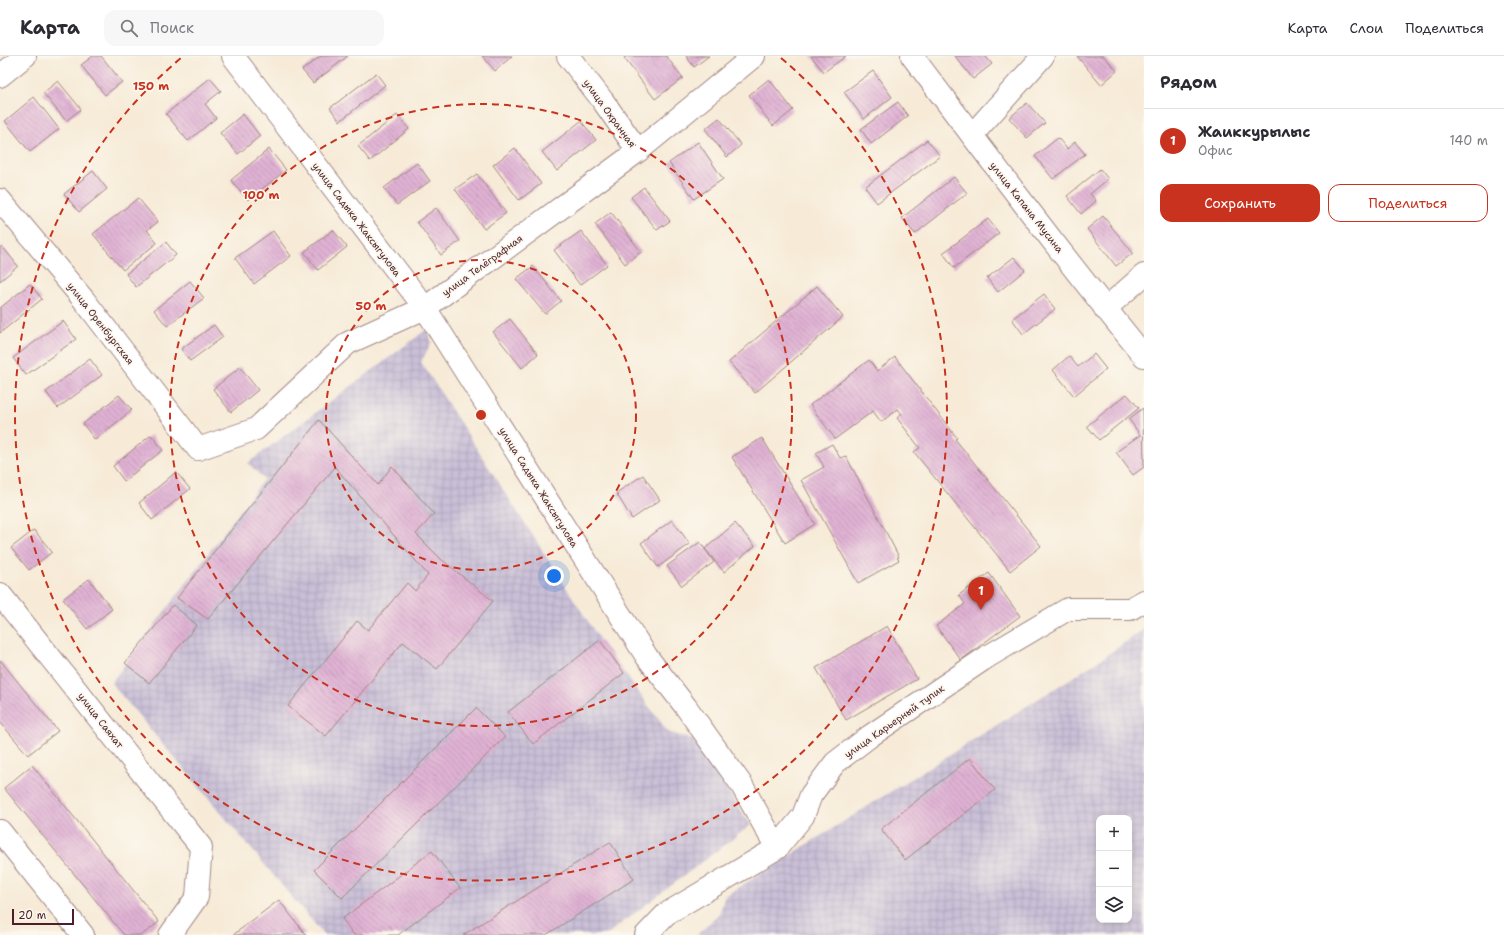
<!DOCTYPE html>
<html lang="ru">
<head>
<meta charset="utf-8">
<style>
	body { margin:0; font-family:"Shantell Sans",sans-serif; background:#f7f7f7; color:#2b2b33 }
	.controls { position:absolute; right:12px; bottom:12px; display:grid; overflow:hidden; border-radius:8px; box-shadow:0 2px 10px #0003 }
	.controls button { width:36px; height:36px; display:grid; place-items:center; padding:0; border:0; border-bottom:1px solid #e1e1e2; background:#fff; color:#2b2b33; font:20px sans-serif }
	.scale { position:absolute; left:12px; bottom:10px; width:62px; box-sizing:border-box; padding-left:4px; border:2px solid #4a1f2b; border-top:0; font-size:11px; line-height:14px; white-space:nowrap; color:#4a1f2b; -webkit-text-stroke:3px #fbf7ec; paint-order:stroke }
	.you { position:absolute; left:554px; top:520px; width:14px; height:14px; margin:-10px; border:3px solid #fff; border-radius:50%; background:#1a73e8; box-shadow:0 0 0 6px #1a73e833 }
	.badge { display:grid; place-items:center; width:26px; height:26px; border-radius:50%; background:#c8321e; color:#fff; font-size:13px; font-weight:700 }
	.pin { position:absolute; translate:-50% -33px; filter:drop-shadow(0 1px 2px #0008) }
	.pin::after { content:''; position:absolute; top:21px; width:14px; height:12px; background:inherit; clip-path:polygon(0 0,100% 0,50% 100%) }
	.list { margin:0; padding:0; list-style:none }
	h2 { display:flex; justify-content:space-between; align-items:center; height:52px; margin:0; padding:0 16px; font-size:17px }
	h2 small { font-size:13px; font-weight:400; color:#7c7c81 }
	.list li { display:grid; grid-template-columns:26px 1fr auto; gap:12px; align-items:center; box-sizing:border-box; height:64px; padding:0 16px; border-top:1px solid #e1e1e2 }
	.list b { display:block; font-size:15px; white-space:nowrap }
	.list p { margin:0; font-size:13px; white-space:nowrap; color:#7c7c81 }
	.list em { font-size:13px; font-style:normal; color:#7c7c81 }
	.actions { display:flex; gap:8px; padding:12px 16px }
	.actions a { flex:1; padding:9px 0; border:1px solid #c8321e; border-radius:12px; text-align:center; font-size:14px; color:#c8321e }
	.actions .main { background:#c8321e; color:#fff }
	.icon { flex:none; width:22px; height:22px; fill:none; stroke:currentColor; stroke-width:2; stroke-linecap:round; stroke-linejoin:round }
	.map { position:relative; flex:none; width:1144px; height:879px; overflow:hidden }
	header { display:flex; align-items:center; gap:24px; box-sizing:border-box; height:56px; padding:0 20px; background:#fff; border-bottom:1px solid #e1e1e2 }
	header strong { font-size:19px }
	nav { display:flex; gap:22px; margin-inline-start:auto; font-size:14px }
	.search { width:280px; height:36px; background:#f7f7f7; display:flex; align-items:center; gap:10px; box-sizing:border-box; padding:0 14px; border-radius:12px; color:#7c7c81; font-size:15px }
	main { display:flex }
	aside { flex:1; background:#fff }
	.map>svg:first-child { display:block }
</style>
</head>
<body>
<header>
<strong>Карта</strong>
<div class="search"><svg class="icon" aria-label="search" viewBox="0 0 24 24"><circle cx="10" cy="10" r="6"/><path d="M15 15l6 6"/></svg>Поиск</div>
<nav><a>Карта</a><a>Слои</a><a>Поделиться</a></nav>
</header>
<main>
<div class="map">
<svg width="1144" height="879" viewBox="0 0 1144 879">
	<defs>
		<pattern id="industrial-grid" width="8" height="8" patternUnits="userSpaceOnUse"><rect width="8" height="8" fill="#c9bfd7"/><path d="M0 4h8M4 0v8" fill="none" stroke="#aea4b9"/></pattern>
		<pattern id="building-back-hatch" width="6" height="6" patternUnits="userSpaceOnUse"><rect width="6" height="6" fill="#e0b2d4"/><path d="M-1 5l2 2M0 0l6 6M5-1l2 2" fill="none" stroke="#b890ac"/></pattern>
	</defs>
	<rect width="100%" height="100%" fill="#fbf7ec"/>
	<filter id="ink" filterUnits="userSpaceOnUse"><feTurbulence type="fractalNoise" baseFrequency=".025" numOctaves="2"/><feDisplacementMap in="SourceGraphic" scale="8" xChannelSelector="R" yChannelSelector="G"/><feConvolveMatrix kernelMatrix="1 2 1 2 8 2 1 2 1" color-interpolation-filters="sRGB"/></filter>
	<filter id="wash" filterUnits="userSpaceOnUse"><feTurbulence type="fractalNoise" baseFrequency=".012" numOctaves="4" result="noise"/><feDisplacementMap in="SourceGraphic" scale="16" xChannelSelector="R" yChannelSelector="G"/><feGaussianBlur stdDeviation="0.9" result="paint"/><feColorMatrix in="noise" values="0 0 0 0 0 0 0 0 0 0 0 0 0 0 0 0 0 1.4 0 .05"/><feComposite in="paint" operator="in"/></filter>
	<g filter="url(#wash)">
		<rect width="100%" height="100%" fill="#f7ebd8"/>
		<g fill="url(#industrial-grid)" fill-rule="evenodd">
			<path d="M426,274l6,12 -11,20 179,278 68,92 26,8 57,85 -145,110h-282l-213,-252 153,-204 -16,-16z"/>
			<path d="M1144,573v306h-447l22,-21 6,-18 375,-236zM1099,762h30v102h-30z"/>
		</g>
		<g id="blocks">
			<g fill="url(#building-back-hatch)">
				<path d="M93,0h8l21,26 -17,13 -24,-30z"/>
				<path d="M321,0h27l-35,27 -11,-13z"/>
				<path d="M482,0h30l-17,15z"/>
				<path d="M627,0h39l17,22 -28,21 -31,-41z"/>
				<path d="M686,0h23l-15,11z"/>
				<path d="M811,0h35l-22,16z"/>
				<path d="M955,0h30l7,8 -19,15z"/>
				<path d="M1077,0h27l13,15 -16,14z"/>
				<path d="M873,15l19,26 -28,22 -20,-27z"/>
				<path d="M376,17l9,12 -45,36 -10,-13z"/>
				<path d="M210,22l11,13 -16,13 11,14 -28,23 -22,-27z"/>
				<path d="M769,23l24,31 -20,16 -24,-31z"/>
				<path d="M58,25l23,28 -15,12 -23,-28z"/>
				<path d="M34,41l25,32 -29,23 -25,-31z"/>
				<path d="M898,46l10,14 -37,28 -10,-15z"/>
				<path d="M1027,47l18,20 -18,15 -18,-20z"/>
				<path d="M243,58l17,22 -22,18 -18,-21z"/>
				<path d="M397,59l12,14 -39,32 -12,-15z"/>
				<path d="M719,62l22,27 -14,12 -22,-28z"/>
				<path d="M581,65l15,19 -39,31 -15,-19z"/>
				<path d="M1058,82l9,11 8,-7 10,12 -32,25 -18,-23z"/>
				<path d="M927,84l13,16 -63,47 -12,-16z"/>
				<path d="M698,86l25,37 -29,20 -25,-36z"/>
				<path d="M515,92l26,36 -22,16 -26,-35z"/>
				<path d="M269,93l17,21 -38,30 -17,-20z"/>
				<path d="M417,107l13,18 -33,24 -13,-17z"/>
				<path d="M1100,113l8,10 -18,15 6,7 -15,13 -14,-18z"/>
				<path d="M93,115l14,18 -28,23 -15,-18z"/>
				<path d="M477,118l29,39 -22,16 -29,-40z"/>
				<path d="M954,121l13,16 -52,41 -13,-16z"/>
				<path d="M644,131l26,34 -13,9 -26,-33z"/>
				<path d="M138,142l20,24 -11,8 10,13 -34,27 -30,-36z"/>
				<path d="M436,152l24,33 -19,14 -24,-33z"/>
				<path d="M611,156l30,40 -16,12 -30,-40z"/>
				<path d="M1103,160l30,37 -17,13 -29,-37z"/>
				<path d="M988,163l11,14 -45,35 -11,-15z"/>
				<path d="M333,174l14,17 -29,23 -14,-18z"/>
				<path d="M273,175l18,25 -37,28 -19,-26z"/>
				<path d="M581,175l26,34 -27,20 -26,-35z"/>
				<path d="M166,186l10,13 -40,32 -10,-13z"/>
				<path d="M2,190l16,20 -18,15v-33z"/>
				<path d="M1014,201l11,13 -27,22 -11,-14z"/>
				<path d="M533,210l28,35 -16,13 -29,-35z"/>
				<path d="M190,225l14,17 -37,28 -13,-16z"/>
				<path d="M30,228l12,15 -42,34v-25z"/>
				<path d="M817,230l26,31 -88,76 -26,-31z"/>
				<path d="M1044,238l11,15 -32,25 -11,-15z"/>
				<path d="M510,263l28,35 -16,14 -29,-36z"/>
				<path d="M63,265l13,18 -50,36 -13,-17z"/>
				<path d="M214,269l9,12 -33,24 -9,-12z"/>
				<path d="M1094,298l12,15 -32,27 -21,-26 16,-14 9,11z"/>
				<path d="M895,301l62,81 -2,1 86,107 -31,25 -96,-119 6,-4 -23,-30 5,-4 -4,-5 -17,13 -8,-11 -38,28 -25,-34 59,-45 8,11z"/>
				<path d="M90,303l12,16 -44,33 -12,-16z"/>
				<path d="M240,311l18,23 -27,22 -18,-23z"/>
				<path d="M1127,338l12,14 -40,32 -12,-14z"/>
				<path d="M119,339l13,15 -37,30 -12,-16z"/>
				<path d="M1143,352l1,59 -11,8 -17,-23 24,-17 -11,-16z"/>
				<path d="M319,364l59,65 14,-19 42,48 -18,20 25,25 52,42 -56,68 -34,-27 -77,94 -38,-30 69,-85 11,9 39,-47 8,8 13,-16 -93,-108 -127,152 -31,-21z"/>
				<path d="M151,379l12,15 -39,31 -11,-15z"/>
				<path d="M762,382l53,86 -30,19 -53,-86z"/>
				<path d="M832,388l8,14 6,-2 53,101 -2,1 2,2 -41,23 -57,-103 23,-13 -8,-14z"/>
				<path d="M176,416l14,17 -38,31 -13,-17z"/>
				<path d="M643,419l17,25 -28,19 -16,-26z"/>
				<path d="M672,464l18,24 -32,23 -17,-24z"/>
				<path d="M735,467l20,23 -31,26 -19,-23z"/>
				<path d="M34,474l18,22 -23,18 -18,-22z"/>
				<path d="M700,486l14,20 -32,24 -15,-20z"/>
				<path d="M989,517l31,43 -59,44 -25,-34 29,-22 -6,-9z"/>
				<path d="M89,523l23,30 -25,20 -24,-30z"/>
				<path d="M173,549l24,20 -48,58 -24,-20z"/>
				<path d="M887,570l30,53 -71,41 -30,-52z"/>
				<path d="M600,584l24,33 -91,71 -25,-32z"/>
				<path d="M0,604l58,71 -30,24 -28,-33z"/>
				<path d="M476,652l29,29 -163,161 -28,-28z"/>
				<path d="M970,702l25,32 -90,70 -24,-31z"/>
				<path d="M32,709l127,157 -17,13h-18l-120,-147z"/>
				<path d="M610,786l24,37 -88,56h-83z"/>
				<path d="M432,795l28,37 -62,47h-44l-12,-16z"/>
				<path d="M279,844l27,35h-73z"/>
			</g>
		</g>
	</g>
	<g filter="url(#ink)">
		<use href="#blocks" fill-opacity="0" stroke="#a08582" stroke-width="1"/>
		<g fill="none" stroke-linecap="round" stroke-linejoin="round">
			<defs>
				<g id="minor">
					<path d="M233,0l192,252 222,349 39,50 55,77 36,64"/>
					<path d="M568,0l35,45 35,50"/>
					<path d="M912,0c76,101 152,202 232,300"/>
					<path d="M0,20l25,-20"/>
					<path d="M972,79l71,-79"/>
					<path d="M0,144l84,100 114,149 58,-20 92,-86 77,-35 213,-157 116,-95"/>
					<path d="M1105,253l39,-34"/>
					<path d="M0,538l201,253 -4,50 -27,38"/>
					<path d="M0,775l83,104"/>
					<path d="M646,879l20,-21 111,-66 26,-32 8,-21 24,-32 35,-27 117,-79 81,-48h62l14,-8"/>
				</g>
			</defs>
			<use href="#minor" stroke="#a08582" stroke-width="24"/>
			<use href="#minor" stroke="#fff" stroke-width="22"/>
		</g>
	</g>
	<g fill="none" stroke="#c8321e" stroke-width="2" stroke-dasharray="7 5">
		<circle cx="481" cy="359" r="155"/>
		<circle cx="481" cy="359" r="311"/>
		<path d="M781 2A466 466 0 1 1 181 2"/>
	</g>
	<g text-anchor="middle" stroke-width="3.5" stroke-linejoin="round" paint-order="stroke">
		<g font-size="10" fill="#4a1f2b" stroke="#fbf7ec">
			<text transform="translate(610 57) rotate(54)" y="4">улица Охранная</text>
			<text transform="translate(1027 151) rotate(52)" y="4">улица Капана Мусина</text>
			<text transform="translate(357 163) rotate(53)" y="4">улица Садыка Жаксыгулова</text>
			<text transform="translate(482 209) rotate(-36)" y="4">улица Телеграфная</text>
			<text transform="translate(101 267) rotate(52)" y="4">улица Оренбургская</text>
			<text transform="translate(539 431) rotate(58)" y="4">улица Садыка Жаксыгулова</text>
			<text transform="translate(101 664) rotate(52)" y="4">улица Саяхат</text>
			<text transform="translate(894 665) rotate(-35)" y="4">улица Карьерный тупик</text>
		</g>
	</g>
	<circle cx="481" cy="359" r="6" fill="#c8321e" stroke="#fbf7ec" stroke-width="2"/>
	<g font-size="12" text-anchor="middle" font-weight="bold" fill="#c8321e" stroke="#fbf7ec" stroke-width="3.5" stroke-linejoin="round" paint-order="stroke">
		<text x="151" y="34">150 m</text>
		<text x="261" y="143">100 m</text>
		<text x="371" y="254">50 m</text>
	</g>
</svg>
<div class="controls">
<button>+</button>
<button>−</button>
<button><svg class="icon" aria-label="layers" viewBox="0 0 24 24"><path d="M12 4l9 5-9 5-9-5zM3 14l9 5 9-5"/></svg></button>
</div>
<div class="scale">20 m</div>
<div class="you"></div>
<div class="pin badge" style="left:981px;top:554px">1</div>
</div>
<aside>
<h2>Рядом<small></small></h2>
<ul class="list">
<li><span class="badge">1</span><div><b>Жаиккурылыс</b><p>Офис</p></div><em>140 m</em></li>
</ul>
<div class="actions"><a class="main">Сохранить</a><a>Поделиться</a></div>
</aside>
</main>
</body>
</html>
